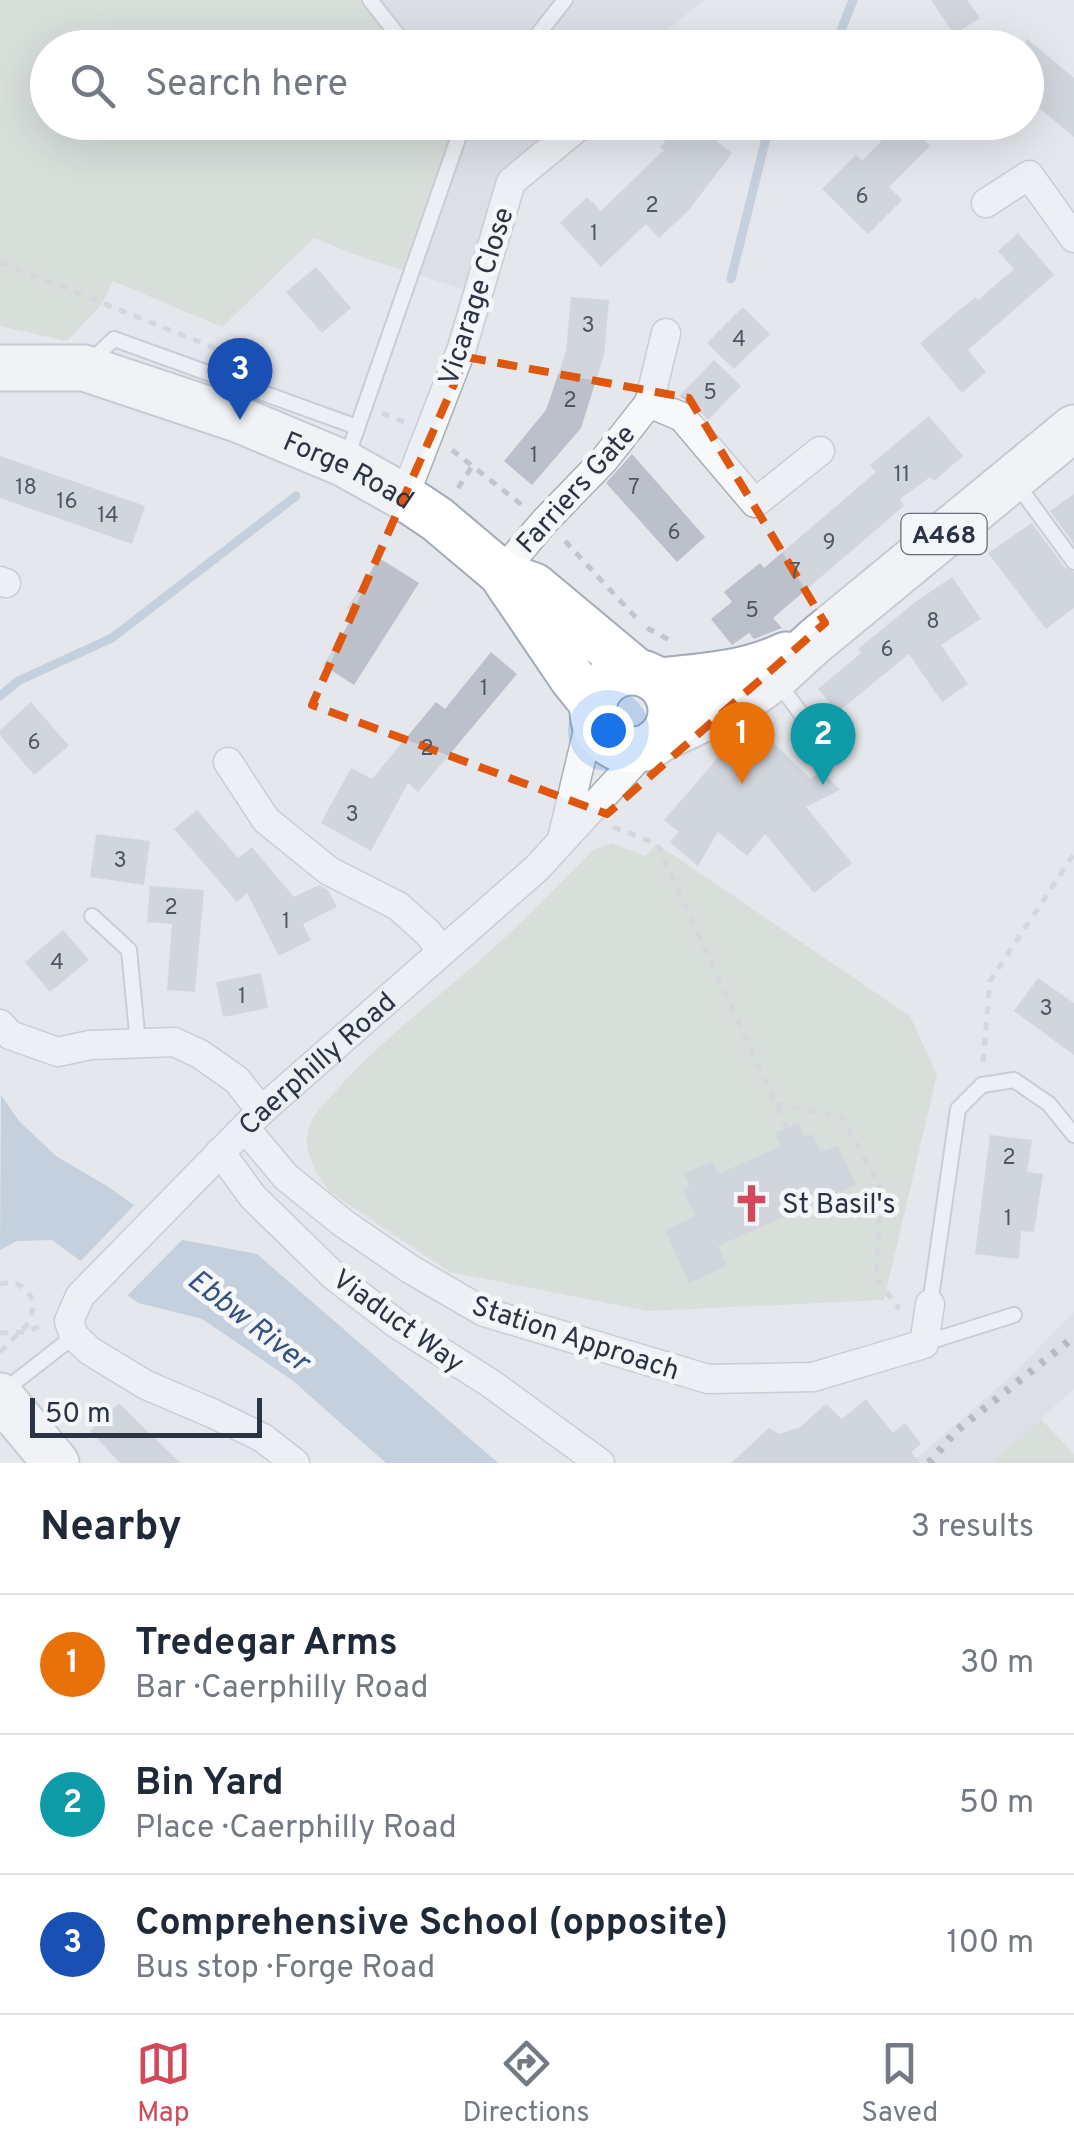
<!DOCTYPE html>
<html lang="en">
<head>
<meta charset="utf-8">
<style>
	body { margin:0; font-family:Overpass,sans-serif; background:#f2f2f3; color:#1f2937 }
	.scale { position:absolute; left:30px; bottom:25px; width:232px; box-sizing:border-box; padding-left:10px; border:5px solid #2b3445; border-top:0; font-size:28px; line-height:35px; white-space:nowrap; color:#2b3445; -webkit-text-stroke:8px #f4f6f9; paint-order:stroke }
	.you { position:absolute; left:608px; top:730px; width:35px; height:35px; margin:-25px; border:8px solid #fff; border-radius:50%; background:#1a73e8; box-shadow:0 0 0 15px #1a73e833 }
	.badge { display:grid; place-items:center; width:65px; height:65px; border-radius:50%; background:#d1495b; color:#fff; font-size:32px; font-weight:700 }
	.pin { position:absolute; translate:-50% -82px; filter:drop-shadow(0 2px 5px #0008) }
	.pin::after { content:''; position:absolute; top:52px; width:35px; height:30px; background:inherit; clip-path:polygon(0 0,100% 0,50% 100%) }
	.list { margin:0; padding:0; list-style:none }
	h2 { display:flex; justify-content:space-between; align-items:center; height:130px; margin:0; padding:0 40px; font-size:42px }
	h2 small { font-size:32px; font-weight:400; color:#747a83 }
	.list li { display:grid; grid-template-columns:65px 1fr auto; gap:30px; align-items:center; box-sizing:border-box; height:140px; padding:0 40px; border-top:2px solid #e0e1e3 }
	.list b { display:block; font-size:38px; white-space:nowrap }
	.list p { margin:0; font-size:32px; white-space:nowrap; color:#747a83 }
	.list em { font-size:32px; font-style:normal; color:#747a83 }
	.icon { flex:none; width:55px; height:55px; fill:none; stroke:currentColor; stroke-width:2; stroke-linecap:round; stroke-linejoin:round }
	.map { position:relative; flex:none; width:1074px; height:1463px; overflow:hidden }
	.search { position:absolute; background:#fff; box-shadow:0 10px 40px #0002; left:30px; right:30px; top:30px; height:110px; display:flex; align-items:center; gap:25px; box-sizing:border-box; padding:0 35px; border-radius:55px; color:#747a83; font-size:38px }
	.sheet { height:550px; background:#fff }
	nav { display:flex; justify-content:space-around; align-items:center; box-sizing:border-box; height:140px; border-top:2px solid #e0e1e3; background:#fff; font-size:28px; color:#747a83 }
	nav a { display:grid; justify-items:center; gap:5px }
	nav .on { color:#d1495b }
	.map>svg:first-child { display:block }
</style>
</head>
<body>
<div class="map">
<svg width="1074" height="1463" viewBox="0 0 1074 1463">
	<rect width="100%" height="100%" fill="#e4e7ec"/>
	<g fill="#d2d6de">
		<path d="M0,0h704l-57,47 -599,1v74l513,1 -62,54 -33,113 -99,-31 -53,-21 -92,89 -222,-94z"/>
		<path d="M1074,1312v77l-82,74h-81l98,-85z"/>
	</g>
	<g fill="#c9d6c5">
		<path d="M0,0h370l38,47 -360,1v74l405,1 6,13 -48,135 -44,-12 -53,-21 -92,89 -109,-46 -11,23 -35,37 -67,-15z"/>
		<path d="M612,843l33,13 12,-12 253,172 27,59 -53,225 -236,11 -198,-39 -119,-79c-14,-18 -28,-39 -23,-63 3,-14 17,-27 26,-37 50,-57 111,-100 166,-151 32,-29 62,-61 93,-92z"/>
		<path d="M1041,1419l33,35v9h-82z"/>
	</g>
	<path fill="#9fb4cc" d="M1,1095l18,26 37,35 51,30 76,54 74,14 241,209h-112l-94,-83 -90,-61 -64,-16 -86,-63 -35,1 -17,9z"/>
	<path fill="#e4e7ec" d="M137,1202l49,34 -62,63 -47,-34z"/>
	<g fill="none" stroke-linecap="round" stroke-linejoin="round">
		<g stroke="#9fb4cc" stroke-width="9">
			<path d="M834,48l19,-48"/>
			<path d="M731,279l39,-157"/>
			<path d="M0,696l18,-15 94,-43 184,-142"/>
		</g>
	</g>
	<g fill="#bbc0ca">
		<path d="M931,0h36l13,18 -26,16z"/>
		<path d="M1026,38l48,40v59l-48,-40z"/>
		<path d="M679,122h11l42,31 -43,57 -30,28 -13,-14 -45,43 -41,-44 27,-26 14,14 63,-61 -4,-2z"/>
		<path d="M900,122h6l24,24 -41,41 13,13 -34,34 -46,-45 34,-34 6,6z"/>
		<path d="M1018,233l36,42 -86,75 18,22 -24,21 -42,-50 55,-46 3,3 36,-31 -16,-18z"/>
		<path d="M316,267l35,41 -29,25 -36,-41z"/>
		<path d="M571,297l38,3 -5,55 -23,73 -49,57 -28,-24 42,-51 20,-59z"/>
		<path d="M743,307l27,27 -36,35 -27,-26z"/>
		<path d="M714,360l27,26 -33,34 -13,-15 -16,-9z"/>
		<path d="M929,416l34,40 -29,25 -4,-4 -30,22 4,7 -131,112 9,10 -28,11 -5,-6 -17,12 -21,-26 21,-17 -8,-10 36,-29 4,5 112,-96 -6,-7z"/>
		<path d="M632,454l73,83 -28,25 -71,-79z"/>
		<path d="M0,456l145,50 -13,38 -132,-46z"/>
		<path d="M1074,494v50l-24,-33z"/>
		<path d="M1032,523l33,45 9,4v36l-28,21 -58,-76z"/>
		<path d="M379,558l40,25 -65,102 -31,-20 32,-52 -8,-5z"/>
		<path d="M952,577l29,42 -40,26 27,39 -26,18 -33,-48 -71,58 -20,-23 43,-36 -3,-4 56,-46z"/>
		<path d="M491,652l26,22 -99,118 -10,-9 -37,68 -50,-28 30,-55 21,11 64,-77 9,7z"/>
		<path d="M31,702l38,44 -35,29 -34,-40v-5z"/>
		<path d="M754,724l56,54 13,-6 17,18 -34,17 46,56 -38,30 -49,-59 -18,22 -29,-24 -20,34 -28,-24 9,-10 -15,-12 80,-92z"/>
		<path d="M197,810l41,48 14,-11 42,50 25,-12 9,5 9,17 -34,17 8,16 -32,16 -32,-63 -10,9 -63,-73z"/>
		<path d="M96,834l54,7 -6,44 -54,-8z"/>
		<path d="M150,886l54,4 -9,102 -28,-2 5,-66 -25,-2z"/>
		<path d="M63,930l26,30 -39,32 -25,-30z"/>
		<path d="M261,973l7,35 -45,9 -7,-35z"/>
		<path d="M1038,978l36,25v52l-60,-44z"/>
		<path d="M799,1123l6,14 8,-3 8,18 17,-7 18,40 -138,61 9,20 -38,17 -24,-53 30,-14 -13,-27 8,-3 -6,-12 28,-13 6,13 63,-28 -6,-13z"/>
		<path d="M990,1135l42,5 -5,32 16,2 -9,58 -13,-1 -2,28 -44,-5z"/>
		<path d="M866,1399l27,34 12,-10 16,21 -10,8 9,11h-189l38,-35 10,6 21,-7 26,-23 16,15z"/>
		<path d="M119,1403l61,60h-60l-30,-32z"/>
	</g>
	<g fill="none" stroke-linecap="round" stroke-linejoin="round">
		<defs>
			<g id="service">
				<path d="M370,0l38,48"/>
				<path d="M527,48l38,-48"/>
				<path d="M92,360l22,-21 243,88"/>
				<path d="M347,457l112,-321 -6,-14"/>
				<path d="M1016,483l58,79"/>
				<path d="M777,681l46,63"/>
				<path d="M92,916l37,34 9,93"/>
				<path d="M930,1304l28,-195 24,-24 32,-5 35,24 25,31"/>
				<path d="M925,1343l89,-28"/>
				<path d="M2,1386h8l64,-50"/>
			</g>
			<g id="minor">
				<path d="M986,203l43,-28 45,63"/>
				<path d="M649,403l33,14 73,86 65,-52"/>
				<path d="M404,497l58,-149 49,-166 73,-60"/>
				<path d="M501,573l43,-51 60,-62 45,-57 17,-70"/>
				<path d="M0,581l6,2"/>
				<path d="M228,762l38,58 63,51 69,35 30,27 14,18"/>
				<path d="M562,839l32,-134"/>
				<path d="M0,1024l10,11 48,17 32,-7 84,-3 26,12 37,26 24,31"/>
				<path d="M245,1128l41,49 57,46 67,46 74,43 224,67 105,-2 111,-33 6,-40"/>
				<path d="M220,1152l33,45 81,79 63,48 93,59 110,80"/>
				<path id="s1" d="M295,1463l-32,-25 -49,-24 -68,-29 -56,-34 -16,-15 -5,-15 11,-25 181,-185 276,-243 111,-121"/>
			</g>
			<g id="primary">
				<path id="s2" d="M0,368h84l156,52 105,44 59,33 33,22 64,54 72,106 21,26"/>
				<path d="M517,580l17,6 103,86"/>
				<circle cx="632" cy="711" r="39"/>
				<path d="M658,681c44,-4 88,-7 128,-26"/>
				<path d="M658,740l87,-41 34,-25 36,-33 259,-213"/>
				<path d="M0,1396l56,67"/>
			</g>
		</defs>
		<use href="#service" stroke="#a9aeb7" stroke-width="18"/>
		<use href="#minor" stroke="#a9aeb7" stroke-width="31"/>
		<use href="#primary" stroke="#a3abb8" stroke-width="49"/>
		<g stroke="#c2c5cb" stroke-width="5" stroke-dasharray="8 8" stroke-linecap="butt">
			<path d="M0,262l232,93"/>
			<path d="M382,413l22,9"/>
			<path d="M452,450l70,55"/>
			<path d="M458,488l15,-23"/>
			<path d="M565,541l74,80"/>
			<path d="M647,628l26,14"/>
			<path d="M613,827l44,17 130,284"/>
			<path d="M983,1062l7,-81 84,-127"/>
			<path d="M776,1104l66,13 39,72 -5,89 23,31"/>
			<path d="M0,1284l13,-2c23,11 24,23 13,44"/>
			<path d="M0,1333l26,-1 14,-6"/>
		</g>
		<use href="#service" stroke="#f7f8fa" stroke-width="14"/>
		<use href="#minor" stroke="#f7f8fa" stroke-width="28"/>
		<use href="#primary" stroke="#fff" stroke-width="45"/>
		<path stroke="#7d8696" stroke-width="8" stroke-dasharray="5 10" stroke-linecap="butt" d="M929,1463l27,-32 118,-94"/>
		<path stroke="#c2c5cb" stroke-width="5" stroke-dasharray="8 8" stroke-linecap="butt" d="M0,1352l26,-26"/>
	</g>
	<path d="M0 0H1074V1463H0ZM466,357l223,41 136,225 -218,191 -295,-109z" fill="#e4e7ec" fill-opacity=".55" fill-rule="evenodd"/>
	<path fill="none" stroke="#df570f" stroke-width="8" stroke-dasharray="20 12" stroke-linejoin="round" d="M466,357l223,41 136,225 -218,191 -295,-109z"/>
	<defs>
		<symbol id="church-bare" viewBox="-9 -9 18 18"><path d="M-1.2-6h2.4v3.5h3.3v2.4h-3.3V6h-2.4V-.1h-3.3v-2.4h3.3Z" fill="#d1495b" stroke="#f4f6f9" stroke-width="2.5" paint-order="stroke"/></symbol>
	</defs>
	<g fill-rule="evenodd">
		<use href="#church-bare" x="724" y="1176" width="55" height="55"/>
	</g>
	<g text-anchor="middle" stroke-width="10" stroke-linejoin="round" paint-order="stroke">
		<g font-size="22" fill="#4f5766">
			<text x="862" y="203">6</text>
			<text x="652" y="212">2</text>
			<text x="594" y="240">1</text>
			<text x="588" y="332">3</text>
			<text x="739" y="346">4</text>
			<text x="710" y="399">5</text>
			<text x="570" y="407">2</text>
			<text x="534" y="462">1</text>
			<text x="902" y="481">11</text>
			<text x="26" y="494">18</text>
			<text x="634" y="494">7</text>
			<text x="67" y="508">16</text>
			<text x="108" y="522">14</text>
			<text x="674" y="539">6</text>
			<text x="829" y="549">9</text>
			<text x="795" y="578">7</text>
			<text x="752" y="617">5</text>
			<text x="933" y="628">8</text>
			<text x="887" y="656">6</text>
			<text x="484" y="695">1</text>
			<text x="34" y="749">6</text>
			<text x="427" y="755">2</text>
			<text x="352" y="821">3</text>
			<text x="120" y="867">3</text>
			<text x="171" y="914">2</text>
			<text x="286" y="928">1</text>
			<text x="57" y="969">4</text>
			<text x="242" y="1003">1</text>
			<text x="1046" y="1015">3</text>
			<text x="1009" y="1164">2</text>
			<text x="1008" y="1225">1</text>
		</g>
		<rect fill="#f4f6f9" stroke="#676e7b" stroke-width="2.5" x="901.5" y="514" width="85" height="40" rx="8"/>
		<g font-size="25" font-weight="bold" fill="#2b3445">
			<text x="944" y="543">A468</text>
		</g>
		<g font-size="28" fill="#2b3445" stroke="#f4f6f9">
			<text transform="translate(475 296) rotate(-72)" y="10">Vicarage Close</text>
			<text dy="10" stroke="none"><textPath href="#s2" startOffset="368">Forge Road</textPath></text>
			<text transform="translate(575 488) rotate(-48)" y="10">Farriers Gate</text>
			<text dy="10" stroke="none"><textPath href="#s1" startOffset="632">Caerphilly Road</textPath></text>
			<text transform="translate(399 1320) rotate(36)" y="10">Viaduct Way</text>
			<text transform="translate(576 1337) rotate(18)" y="10">Station Approach</text>
		</g>
		<g font-size="28" fill="#2b3445" stroke="#f4f6f9" text-anchor="start">
			<text x="782" y="1213">St Basil's</text>
		</g>
		<g font-size="30" font-style="italic" fill="#34527a" stroke="#f4f6f9">
			<text transform="translate(249 1320) rotate(38)" y="10">Ebbw River</text>
		</g>
	</g>
</svg>
<div class="scale">50 m</div>
<div class="you"></div>
<div class="pin badge" style="left:742px;top:784px;background:#e8710a">1</div>
<div class="pin badge" style="left:823px;top:785px;background:#0f9aa8">2</div>
<div class="pin badge" style="left:240px;top:420px;background:#1a4fb4">3</div>
<div class="search"><svg class="icon" aria-label="search" viewBox="0 0 24 24"><circle cx="10" cy="10" r="6"/><path d="M15 15l6 6"/></svg>Search here</div>
</div>
<section class="sheet">
<h2>Nearby<small>3 results</small></h2>
<ul class="list">
<li><span class="badge" style="background:#e8710a">1</span><div><b>Tredegar Arms</b><p>Bar · Caerphilly Road</p></div><em>30 m</em></li>
<li><span class="badge" style="background:#0f9aa8">2</span><div><b>Bin Yard</b><p>Place · Caerphilly Road</p></div><em>50 m</em></li>
<li><span class="badge" style="background:#1a4fb4">3</span><div><b>Comprehensive School (opposite)</b><p>Bus stop · Forge Road</p></div><em>100 m</em></li>
</ul>
</section>
<nav>
<a class="on"><svg class="icon" aria-label="map" viewBox="0 0 24 24"><path d="M3 6l6-2 6 2 6-2v14l-6 2-6-2-6 2zM9 4v14M15 6v14"/></svg>Map</a>
<a><svg class="icon" aria-label="directions" viewBox="0 0 24 24"><path d="M12 3l9 9-9 9-9-9zM9 14v-3h6M13 9l2 2-2 2"/></svg>Directions</a>
<a><svg class="icon" aria-label="saved" viewBox="0 0 24 24"><path d="M7 4h10v16l-5-4-5 4z"/></svg>Saved</a>
</nav>
</body>
</html>
